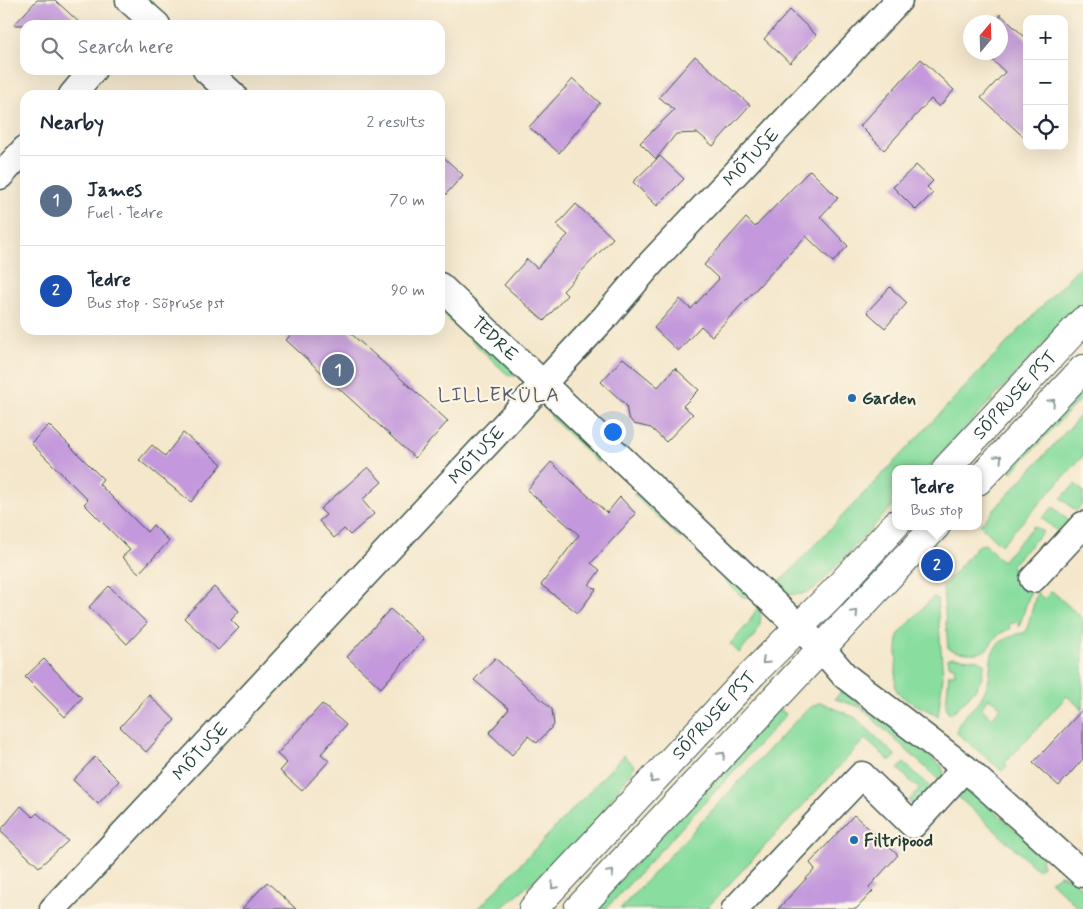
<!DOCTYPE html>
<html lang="en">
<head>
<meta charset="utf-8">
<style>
	body { margin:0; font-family:Mynerve,sans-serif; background:#f2f2f3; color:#1f2937 }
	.controls { position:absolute; right:15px; top:15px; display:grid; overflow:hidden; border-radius:10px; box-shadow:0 5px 20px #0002 }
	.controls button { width:45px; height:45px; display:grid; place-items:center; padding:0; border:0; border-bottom:1px solid #e0e1e3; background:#fff; color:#1f2937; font:25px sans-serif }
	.compass { position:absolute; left:963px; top:15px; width:45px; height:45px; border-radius:50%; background:#fff; box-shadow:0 5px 20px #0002; rotate:19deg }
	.you { position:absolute; left:612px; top:431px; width:18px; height:18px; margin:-12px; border:4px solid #fff; border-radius:50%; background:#1a73e8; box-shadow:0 0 0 8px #1a73e833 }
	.badge { display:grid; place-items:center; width:32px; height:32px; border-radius:50%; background:#1a73e8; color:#fff; font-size:16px; font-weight:700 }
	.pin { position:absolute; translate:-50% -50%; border:2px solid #fff; box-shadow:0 1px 5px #0006 }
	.popup { position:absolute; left:892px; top:465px; width:90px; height:65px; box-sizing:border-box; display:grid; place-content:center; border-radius:10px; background:#fff; filter:drop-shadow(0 1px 4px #0005); font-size:16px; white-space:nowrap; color:#747a83 }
	.popup b { font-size:19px; color:#1f2937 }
	.popup::after { content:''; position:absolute; left:50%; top:100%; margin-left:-10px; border:10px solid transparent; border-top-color:#fff }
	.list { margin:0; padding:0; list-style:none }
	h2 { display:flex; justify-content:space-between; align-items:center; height:65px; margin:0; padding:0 20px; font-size:21px }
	h2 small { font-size:16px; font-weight:400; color:#747a83 }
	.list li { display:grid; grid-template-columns:32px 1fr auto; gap:15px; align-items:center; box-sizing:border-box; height:90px; padding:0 20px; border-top:1px solid #e0e1e3 }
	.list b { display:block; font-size:19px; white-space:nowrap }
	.list p { margin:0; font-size:16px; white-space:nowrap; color:#747a83 }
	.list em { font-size:16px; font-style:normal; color:#747a83 }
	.icon { flex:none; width:28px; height:28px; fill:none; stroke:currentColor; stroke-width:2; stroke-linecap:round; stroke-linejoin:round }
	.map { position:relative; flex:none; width:1083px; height:909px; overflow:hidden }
	.search { position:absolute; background:#fff; box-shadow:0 5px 20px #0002; left:20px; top:20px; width:425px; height:55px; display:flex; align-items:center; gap:12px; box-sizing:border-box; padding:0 18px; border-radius:15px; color:#747a83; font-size:19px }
	.panel { position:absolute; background:#fff; box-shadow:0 5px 20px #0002; left:20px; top:90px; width:425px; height:245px; border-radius:15px }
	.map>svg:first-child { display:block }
</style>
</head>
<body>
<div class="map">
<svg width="1083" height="909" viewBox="0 0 1083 909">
	<rect width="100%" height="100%" fill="#fcf5e5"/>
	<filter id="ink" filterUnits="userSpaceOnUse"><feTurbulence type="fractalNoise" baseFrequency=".02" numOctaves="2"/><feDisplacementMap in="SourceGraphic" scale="10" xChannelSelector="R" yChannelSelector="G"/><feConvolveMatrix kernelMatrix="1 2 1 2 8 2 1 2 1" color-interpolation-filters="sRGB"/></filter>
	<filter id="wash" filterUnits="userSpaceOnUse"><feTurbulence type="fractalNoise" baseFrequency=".0096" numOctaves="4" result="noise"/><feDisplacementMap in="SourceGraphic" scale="20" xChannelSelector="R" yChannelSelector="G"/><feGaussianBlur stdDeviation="1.12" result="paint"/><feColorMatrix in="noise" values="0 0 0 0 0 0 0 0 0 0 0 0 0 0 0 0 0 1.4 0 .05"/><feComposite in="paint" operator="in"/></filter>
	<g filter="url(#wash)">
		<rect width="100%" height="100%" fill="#f4e7cc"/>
		<g fill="#88dd9f" stroke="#548d6a" fill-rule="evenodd">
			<path d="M1083,263v39l-156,167h-31v33l-80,86c-14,8 -28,10 -41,-1z"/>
			<path d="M440,300l77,74 -2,2 -7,-1 -68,-64z"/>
			<path d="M1083,383v13l-71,76 -3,-3 18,-26z"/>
			<path d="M554,411l45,44 -1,8 -46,-45 -1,-3z"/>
			<path d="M1083,413v43l-82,89 -21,-20z"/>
			<path d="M1075,484l8,7v13l-7,7 -15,-13z"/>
			<path d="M640,492l43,40 -2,7 -48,-45z"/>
			<path d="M1053,507l16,14 -10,12 -17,-15z"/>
			<path d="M1034,526l9,6 -32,34 21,21 -13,40 -1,-5 -9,2 1,5c-25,8 -14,27 -43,24 -7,-1 -13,-1 -19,-5l-5,-61 34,-41 8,-2 17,17z"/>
			<path d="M706,553l45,41 -3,3h-6l-43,-42z"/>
			<path d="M1052,591l31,28v91l-16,-14 -62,67 2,3 -5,5 -46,-39c4,-17 19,-22 27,-37 17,-33 -8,-51 43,-63l11,-40 7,7zM989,698l12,9 -9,11 -11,-10z"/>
			<path d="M934,596l3,3 6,77 -5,41c-13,-11 -34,-13 -43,-29l3,-53z"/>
			<path d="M759,605c6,24 -5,31 -20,48l-9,-9 18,-20z"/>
			<path d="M953,657l26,3 5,3c0,23 -17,35 -32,50h-4l-2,-8 3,-31h6l-1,-8 -5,-1 -1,-7z"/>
			<path d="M842,691l100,75 2,8 -4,7 -80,-74 -25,-8z"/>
			<path d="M820,702l36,16 40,38 -6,5 -25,-22 -159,170h-86l185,-198z"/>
			<path d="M779,708l7,6 -1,2 -179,193h-13z"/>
			<path d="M624,755l11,11 -53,74 -82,69h-22z"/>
			<path d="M904,763l28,26 -15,15 -9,-2 11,-13 -21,-20z"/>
			<path d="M964,787l6,2 71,64 1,13 -4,4 -85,-78z"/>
			<path d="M1061,875l12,5 10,9v20h-3l-30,-28z"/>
		</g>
		<g id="blocks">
			<g fill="#c398dc">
				<path d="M37,0h18l27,25h-68z"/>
				<path d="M790,10l26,25 -26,28 -26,-24z"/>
				<path d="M1000,14l27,25v101l-46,-42 24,-26 -21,-20h16z"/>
				<path d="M695,56l55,49 -37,41 -15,-13 -22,1 -20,25 -16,-16 34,-33 -15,-13z"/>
				<path d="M921,59l33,31 -15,17 -8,-8 -47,51 -24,-24z"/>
				<path d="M573,79l27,24 -41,50 -30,-26z"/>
				<path d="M440,154l23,21 -23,26z"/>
				<path d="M660,156l24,23 -27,27 -24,-24z"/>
				<path d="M916,165l17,16 -6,6 6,6 -17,17 -23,-23z"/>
				<path d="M810,170l28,28 -18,19 28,29 -15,16 -27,-26 -94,100 -11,-10 -23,25 -24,-23 26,-29 11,10 28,-30 -15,-14 42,-47 9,9z"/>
				<path d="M576,204l37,34 -50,53 4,4 -23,26 -40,-36 23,-26 10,9 31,-33 -11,-10z"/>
				<path d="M890,287l17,16 -22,25 -18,-16z"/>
				<path d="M295,330h52l101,91 -33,37 -129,-118z"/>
				<path d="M623,358l35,29 17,-19 24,22 -16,16 10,8 -27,28 -15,-14 -17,-4 -6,-7 -2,-12 -25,-23z"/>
				<path d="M49,425l54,54 -4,5 48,48 6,-7 16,16 -30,32 -17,-16 8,-7 -46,-46 4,-4 -57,-57z"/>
				<path d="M183,433l39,31 -31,38 -52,-42 13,-15 13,11z"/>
				<path d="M551,462l56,51 13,-16 16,17 -45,49 9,7 -11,15 7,4 -18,24 -37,-28 38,-50 -52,-45z"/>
				<path d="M368,467l14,15 -20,18 12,14 -24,21 -6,-6 -10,9 -15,-17 7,-6 -6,-6z"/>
				<path d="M109,586l38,37 -20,21 -38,-37z"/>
				<path d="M214,587l25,24 -8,9 8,8 -21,22 -34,-32z"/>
				<path d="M390,609l34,30 -43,49 -34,-31z"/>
				<path d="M495,658l57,51 2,16 -17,18 -9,-7 -16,19 -23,-22 20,-24 -35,-29z"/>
				<path d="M44,659l38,39 -17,19 -40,-40z"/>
				<path d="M149,695l26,25 -29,32 -26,-25z"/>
				<path d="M322,704l24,21 -25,29 8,7 -27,30 -22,-20 7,-8 -10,-9z"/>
				<path d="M1083,709v50l-24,27 -26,-23z"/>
				<path d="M95,757l24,24 -21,23 -25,-24z"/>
				<path d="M21,806l12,11 4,-4 31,28 -29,26 -39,-36z"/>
				<path d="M854,815l44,40 -29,32 4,4 -17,18h-78l37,-40 -5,-6z"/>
				<path d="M267,882l29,27h-54z"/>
			</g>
		</g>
	</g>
	<g filter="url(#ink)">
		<use href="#blocks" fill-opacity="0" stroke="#3f564b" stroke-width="1"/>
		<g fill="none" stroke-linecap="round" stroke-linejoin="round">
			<defs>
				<g id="minor">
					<path d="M129,0l28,25"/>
					<path d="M206,70l27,25"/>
					<path d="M72,95l21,-25"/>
					<path d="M0,176l25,-27"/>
					<path id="s1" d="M440,286l382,363 23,27 120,92 118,106"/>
					<path d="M1033,579l50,-54"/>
					<path id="s2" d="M53,909l552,-592 47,-55 247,-262"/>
					<path d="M735,909l127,-134 51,50 52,-57"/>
				</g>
				<g id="major">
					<path id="s3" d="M946,469l137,-148"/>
					<path d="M978,481l105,-112"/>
					<path id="s4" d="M533,909l220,-236 80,-80 63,-69"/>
					<path d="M578,909l358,-383"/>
				</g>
			</defs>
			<use href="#minor" stroke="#3f564b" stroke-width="29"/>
			<use href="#major" stroke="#3f564b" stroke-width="30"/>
			<use href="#minor" stroke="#fff" stroke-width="26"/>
			<use href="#major" stroke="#fff" stroke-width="28"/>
		</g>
		<defs><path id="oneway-chevron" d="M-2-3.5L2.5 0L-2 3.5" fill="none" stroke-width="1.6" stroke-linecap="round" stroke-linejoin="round" transform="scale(1.25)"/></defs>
		<g stroke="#8f9e9a">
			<use href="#oneway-chevron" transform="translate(1052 402) rotate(-47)"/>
			<use href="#oneway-chevron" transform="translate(999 458) rotate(-47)"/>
			<use href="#oneway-chevron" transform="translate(855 613) rotate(-47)"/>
			<use href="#oneway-chevron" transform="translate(765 661) rotate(136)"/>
			<use href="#oneway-chevron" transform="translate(722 755) rotate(-47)"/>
			<use href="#oneway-chevron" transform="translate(653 780) rotate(133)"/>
			<use href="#oneway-chevron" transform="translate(611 873) rotate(-47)"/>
			<use href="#oneway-chevron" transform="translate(554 886) rotate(133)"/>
		</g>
	</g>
	<g fill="#1f6fb2" stroke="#fcf5e5" stroke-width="2">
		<circle cx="852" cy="398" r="5"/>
		<circle cx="854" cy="840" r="5"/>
	</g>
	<g text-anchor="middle" stroke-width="4.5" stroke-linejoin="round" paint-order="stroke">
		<g font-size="18" fill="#1f3d34" stroke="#fcf5e5">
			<text dy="6" stroke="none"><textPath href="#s2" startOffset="1026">MÕTUSE</textPath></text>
			<text dy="6" stroke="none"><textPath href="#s1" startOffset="76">TEDRE</textPath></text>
			<text dy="6" stroke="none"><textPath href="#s3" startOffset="101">SÕPRUSE PST</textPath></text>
			<text dy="6" stroke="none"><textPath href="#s2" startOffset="621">MÕTUSE</textPath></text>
			<text dy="6" stroke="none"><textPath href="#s4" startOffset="265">SÕPRUSE PST</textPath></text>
			<text dy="6" stroke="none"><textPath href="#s2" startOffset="216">MÕTUSE</textPath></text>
		</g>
		<g font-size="18" font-weight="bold" fill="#1f3d34" stroke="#fcf5e5" text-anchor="start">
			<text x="862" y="404">Garden</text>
			<text x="864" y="846">Filtripood</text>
		</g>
		<g font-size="20" letter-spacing="1" fill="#585d6f" stroke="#fcf5e5">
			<text x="499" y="401">LILLEKÜLA</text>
		</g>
	</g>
</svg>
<div class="controls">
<button>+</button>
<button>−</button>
<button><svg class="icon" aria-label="locate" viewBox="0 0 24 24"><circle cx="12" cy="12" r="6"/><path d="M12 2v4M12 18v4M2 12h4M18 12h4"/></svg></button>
</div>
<svg class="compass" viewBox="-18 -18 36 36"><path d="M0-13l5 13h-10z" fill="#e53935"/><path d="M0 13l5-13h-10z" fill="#747a83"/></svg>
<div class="you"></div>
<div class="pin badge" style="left:338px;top:370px;background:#5c6f8a">1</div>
<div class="pin badge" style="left:937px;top:565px;background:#1a4fb4">2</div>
<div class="popup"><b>Tedre</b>Bus stop</div>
<div class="search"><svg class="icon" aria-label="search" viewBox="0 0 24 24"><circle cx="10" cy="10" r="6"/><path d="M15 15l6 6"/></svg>Search here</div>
<section class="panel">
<h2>Nearby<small>2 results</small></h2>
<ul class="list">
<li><span class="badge" style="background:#5c6f8a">1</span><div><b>James</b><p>Fuel · Tedre</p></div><em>70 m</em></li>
<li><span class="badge" style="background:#1a4fb4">2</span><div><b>Tedre</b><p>Bus stop · Sõpruse pst</p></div><em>90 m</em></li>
</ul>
</section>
</div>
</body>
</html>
